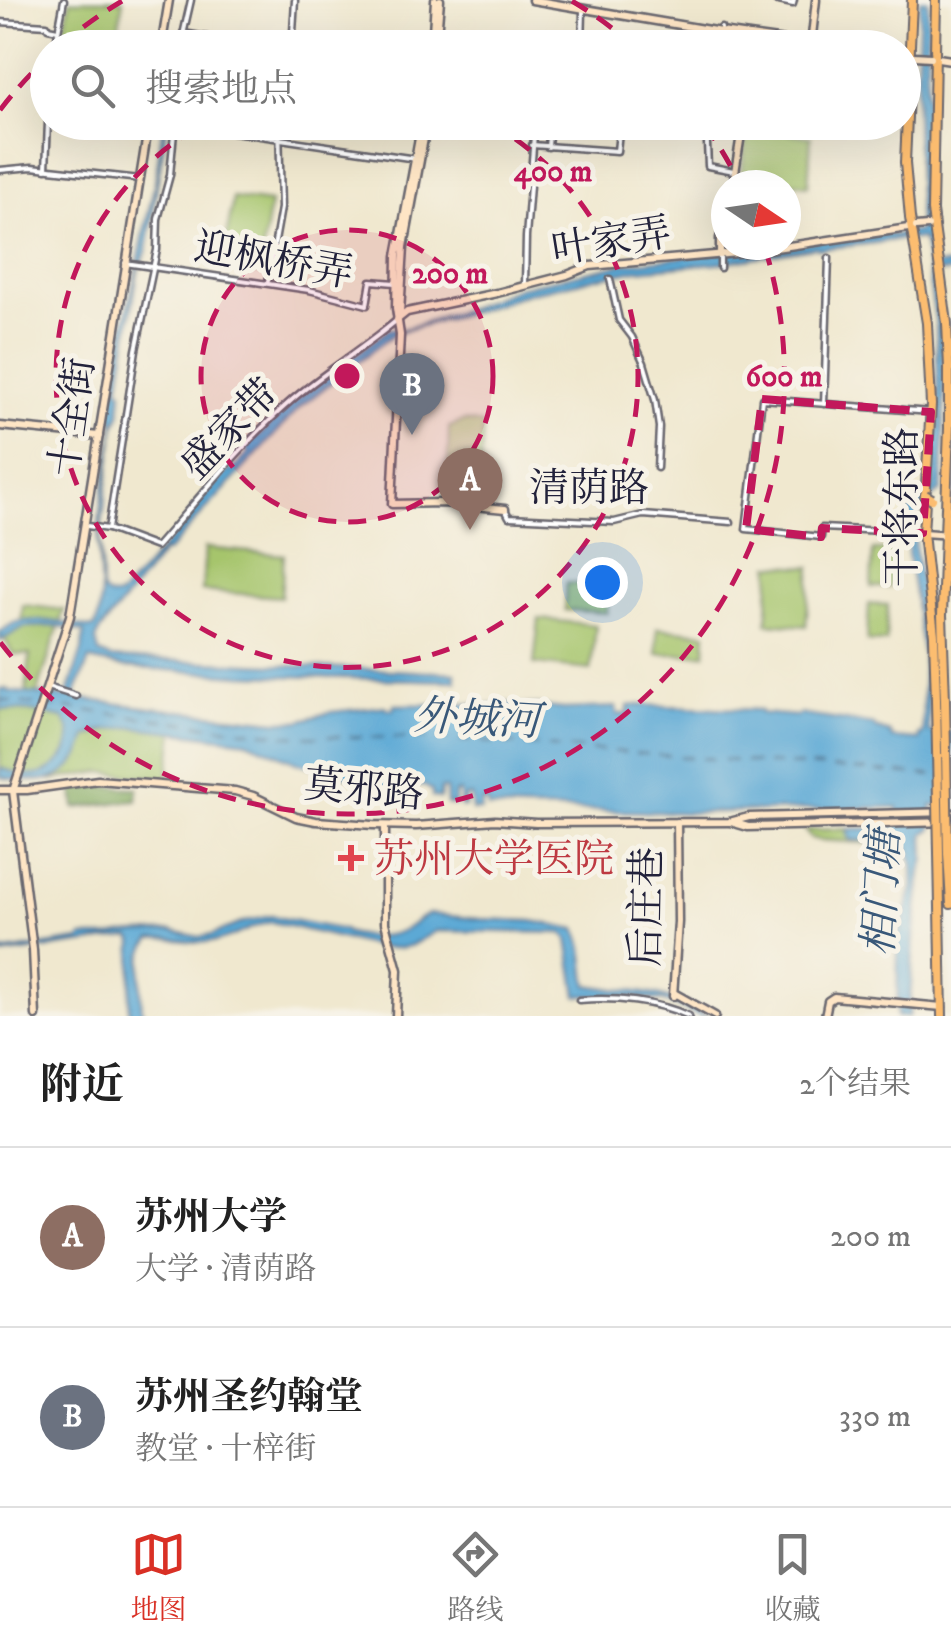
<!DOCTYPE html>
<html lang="zh">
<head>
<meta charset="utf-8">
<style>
	body { margin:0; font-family:"IM FELL DW Pica","Noto Serif SC",serif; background:#f6f6f6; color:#222 }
	.compass { position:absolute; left:711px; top:170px; width:90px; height:90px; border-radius:50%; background:#fff; box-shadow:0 10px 40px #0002; rotate:103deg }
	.you { position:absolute; left:602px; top:582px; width:35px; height:35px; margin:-25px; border:8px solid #fff; border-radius:50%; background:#1a73e8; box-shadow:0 0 0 15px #1a73e833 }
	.badge { display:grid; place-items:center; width:65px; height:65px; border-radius:50%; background:#d93025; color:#fff; font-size:32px; font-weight:700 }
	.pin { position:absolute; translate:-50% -82px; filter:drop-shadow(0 2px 5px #0008) }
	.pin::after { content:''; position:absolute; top:52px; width:35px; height:30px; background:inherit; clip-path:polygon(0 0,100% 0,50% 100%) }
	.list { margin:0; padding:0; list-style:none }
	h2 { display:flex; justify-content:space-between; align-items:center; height:130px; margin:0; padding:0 40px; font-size:42px }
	h2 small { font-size:32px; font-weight:400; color:#767676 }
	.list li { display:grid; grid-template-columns:65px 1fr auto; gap:30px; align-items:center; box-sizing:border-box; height:180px; padding:0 40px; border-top:2px solid #e0e0e0 }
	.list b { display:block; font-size:38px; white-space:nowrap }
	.list p { margin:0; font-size:32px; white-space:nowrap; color:#767676 }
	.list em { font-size:32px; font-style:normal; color:#767676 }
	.icon { flex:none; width:55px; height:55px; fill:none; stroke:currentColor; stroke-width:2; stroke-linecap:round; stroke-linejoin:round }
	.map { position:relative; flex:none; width:951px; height:1016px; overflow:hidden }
	.search { position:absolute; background:#fff; box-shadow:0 10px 40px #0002; left:30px; right:30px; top:30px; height:110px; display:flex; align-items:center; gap:25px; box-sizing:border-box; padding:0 35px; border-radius:55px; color:#767676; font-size:38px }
	.sheet { height:490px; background:#fff }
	nav { display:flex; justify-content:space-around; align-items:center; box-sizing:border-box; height:140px; border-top:2px solid #e0e0e0; background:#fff; font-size:28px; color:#767676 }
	nav a { display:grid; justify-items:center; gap:5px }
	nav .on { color:#d93025 }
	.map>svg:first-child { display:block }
</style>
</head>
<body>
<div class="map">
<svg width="951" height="1016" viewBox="0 0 951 1016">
	<rect width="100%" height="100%" fill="#f7f3e8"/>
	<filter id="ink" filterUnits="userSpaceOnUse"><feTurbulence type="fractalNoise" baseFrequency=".01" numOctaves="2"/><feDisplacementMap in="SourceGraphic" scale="20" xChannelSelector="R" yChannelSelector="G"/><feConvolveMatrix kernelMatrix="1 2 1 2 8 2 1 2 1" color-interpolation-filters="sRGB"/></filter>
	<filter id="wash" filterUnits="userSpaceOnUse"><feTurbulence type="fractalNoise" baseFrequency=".0048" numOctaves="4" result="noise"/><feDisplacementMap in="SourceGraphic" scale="40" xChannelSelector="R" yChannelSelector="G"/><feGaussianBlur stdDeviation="2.25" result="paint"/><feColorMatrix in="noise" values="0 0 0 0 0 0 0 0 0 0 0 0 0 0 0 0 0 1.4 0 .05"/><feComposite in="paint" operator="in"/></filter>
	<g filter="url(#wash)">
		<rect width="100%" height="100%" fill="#f0e8cf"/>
		<g fill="#a6c56c" stroke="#647454" stroke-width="2.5">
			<path d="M70,0h53l-5,31 22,4 -2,12c-16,0 -36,-3 -52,-8v-3l-22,-6z"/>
			<path d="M748,126l63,11 -3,48 -67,-10z"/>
			<path d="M233,198l37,5 -11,70 -37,-6z"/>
			<path d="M464,421l19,3 -3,77 -34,-1 3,-73z"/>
			<path d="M205,548l79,7 -3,42 -79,-6z"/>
			<path d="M873,550h19l-2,37h-19z"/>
			<path d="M771,565l40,2 -5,59 -39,-3z"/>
			<path d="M566,583l42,3 -1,27 -42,-3z"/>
			<path d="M869,604l19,1 -2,37 -19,-1z"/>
			<path d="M23,605l41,5 -27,84 -11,-1 4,-38 -17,-1 -9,-16 17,-11z"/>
			<path d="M539,619l57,6 -5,45 -57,-6z"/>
			<path d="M657,628l49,5 -1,21h-48z"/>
			<path d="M0,708l34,3 29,7c17,20 1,49 -23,56 -12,4 -29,-3 -40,-6z"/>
			<path d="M134,727l40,4 -6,48 -67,-7 -51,8c18,-9 32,-24 36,-43l26,-8z"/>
			<path d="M848,829v7l58,4 3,6 -90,-6 -9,-2 -5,-8z"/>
		</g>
		<path fill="#84aa60" stroke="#53664e" stroke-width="2.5" d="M98,786l40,2 -1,12 -62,8 -2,-19z"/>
		<g fill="#5ca9d5" stroke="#3f6688" stroke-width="2.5" fill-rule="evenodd">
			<path d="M920,0h8l-3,202 9,63h17v7h-16c11,72 11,146 6,219l-24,18 -2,38 12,75 2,110h22v73l-19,1v22l-8,6 1,25 -4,14 -7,67 -5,76h-12l1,-78 15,-51v-22l-6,-24 -56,-1 -3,-4v-7l51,-2 -1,-20 -210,6 -200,-5v-6l-6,-1 -1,9h-9l-1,-14 -6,1v10h-4l-1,-15 -5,1v12l-8,-1 -1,-15h-5l-1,9 -8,-1v-6l-7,-5h-41l-85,-23 -52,-22 -113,-14 -29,3 -18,6c-13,48 -45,49 -87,41v-9c11,3 28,10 40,6 24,-7 40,-36 23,-56l-33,-7 -30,-2v-20h7v2l60,6 15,-47 2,-18 -28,-6 -32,1 -24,14v-9c3,-2 11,-8 14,-9 20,-7 56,1 76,5l5,-1c12,-27 1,-71 4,-101 2,-31 9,-62 14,-92l1,-15 -4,-1 9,-68 36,-168 8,-59h4l-20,127 -9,22 -19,116 3,3 -2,23 -5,12 -15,112 2,51c3,8 12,10 19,6l70,-79 -1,-3 39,-43 3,1 17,-19 -4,-5 11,-11 2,1 33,-33 98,-75h15l65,-21 51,-21 103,-23 263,-30 7,1 26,-4 -3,-120zM896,239h27l13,84 3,96 -1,13h-2l-3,58h-5l-18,13 -2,50 15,102v79l-4,1v5l-27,-2 -2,-5 -15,-5 -1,-3 -75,-11 -1,2 -37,-3 -1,-3 -121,-5 -11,1v8h-11l-1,-7 -53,2 -32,-4 -14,1 -9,-3 -24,3 -6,-2 -84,1v4h-7l-1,-3 -55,6 -32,9h-23l-125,-13 -77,-10 15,-38 35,7 116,8 216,6 -1,-8 -344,-15 -12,-5 -3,-13 3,-8 65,-81 3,1 134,-146 94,-73 81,-22 51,-18 68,-15 40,-8 91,-8 91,-15 1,2c26,-4 53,-4 78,-10z"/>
			<path d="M429,914l51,5 52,2 44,8c10,16 8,38 12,56 48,9 76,4 120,31 -18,0 -30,-12 -47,-15 -28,-5 -57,-6 -84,-5l-9,-57 -5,-6 -127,-2 -24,14 -11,3h-18l-111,-26c-20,2 -34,15 -54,19 -22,4 -44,-4 -66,-2 -17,16 -10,54 -10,77h-13c0,-26 4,-50 4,-76l-3,-3 -130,18v-3l80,-12 2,-3h25l14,-3 51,-3 27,6 13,-2 32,-13 27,-6 73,14 1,2c21,6 44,7 64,-5 8,-5 11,-10 20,-13z"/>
		</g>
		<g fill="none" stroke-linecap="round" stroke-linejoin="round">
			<path stroke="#395879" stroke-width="2.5" stroke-dasharray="12 10" stroke-linecap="butt" d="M0,700l293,36 140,2 518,39"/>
		</g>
	</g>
	<g filter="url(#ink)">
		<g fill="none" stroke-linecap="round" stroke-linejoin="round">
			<defs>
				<g id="street">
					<path d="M774,0l19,4 1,-4"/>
					<path d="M0,22l47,3 1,3 10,2"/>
					<path d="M183,33l24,4 1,11"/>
					<path d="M55,48l9,-48"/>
					<path d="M180,48l11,-48"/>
					<path d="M292,48l3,-48"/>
					<path d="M582,48l1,-37"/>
					<path d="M719,48l2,-20"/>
					<path d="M212,122l1,7 203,30"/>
					<path d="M706,122l2,44 26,5"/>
					<path d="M532,145l85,6 3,-29"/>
					<path d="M548,147l2,-25"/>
					<path d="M46,169l2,-47"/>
					<path d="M0,170l32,-3 108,12"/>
					<path d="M720,255v13"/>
					<path d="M125,263l184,27 58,15 4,-24 24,2"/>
					<path d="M610,279l9,41 13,17 12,26 11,37 4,27 -2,41"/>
					<path d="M268,281l13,-73 -2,-86"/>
					<path d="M525,285l1,-48 9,-115"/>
					<path d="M824,404l5,-146"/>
					<path d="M505,509l4,8 105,5 29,-7 13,1 75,6"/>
					<path d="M87,526l21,3 48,18c44,-50 86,-104 137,-148 33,-28 71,-51 104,-79"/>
					<path d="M108,529l28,-179 21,-100 1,-31 12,-44 5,-53"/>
					<path d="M923,533l-101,-5 -1,9 -75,-8 16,-130 169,13"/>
					<path d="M47,687l29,9"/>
					<path d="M579,1000c36,-3 77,1 110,16"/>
				</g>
				<g id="secondary">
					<path d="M532,0l189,32 114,16"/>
					<path d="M811,45l5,-45"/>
					<path d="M161,48l8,-48"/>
					<path d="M432,48l3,-48"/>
					<path d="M436,48l4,-48"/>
					<path d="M932,57l19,3"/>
					<path d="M422,122l-25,134 -1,52 4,27 -8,169 51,-1 62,6"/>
					<path d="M733,185l10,-63"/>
					<path d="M720,255v-17l6,-25"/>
					<path d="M398,319l2,-6 4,-66 23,-125"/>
					<path d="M397,320l10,-8 90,-19 70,-18 23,-9 159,-14 166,-25"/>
					<path d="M0,426l99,10"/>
					<path d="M923,533l28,2"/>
					<path d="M0,790h27l71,-10 137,11 18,5 43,21 20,4 57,4 43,1 79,-6 41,3 193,-1 20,-5 202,-5"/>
					<path d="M731,822l17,5 203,-5"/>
					<path d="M385,826v97l13,47 -2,46"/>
					<path d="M674,993l41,23"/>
					<path d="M673,996l5,-74 -1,-100"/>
					<path d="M36,1016l-3,-66 -20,-159 57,-175 79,-494"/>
					<path d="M825,1016l3,-15 6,-4 108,10"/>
				</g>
				<g id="primary">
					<path d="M912,0l-7,163 5,55 17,105 4,82 -8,128 11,102 2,65"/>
					<path d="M936,0l-4,211 15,112 2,45v60l-7,187 3,85"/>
					<path d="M939,853l3,163"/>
					<path d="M948,853l3,51"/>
				</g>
			</defs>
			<use href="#street" stroke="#6a676f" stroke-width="9"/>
			<use href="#secondary" stroke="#6a676f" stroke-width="11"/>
			<use href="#primary" stroke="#6a676f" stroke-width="12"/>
			<use href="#street" stroke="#fff" stroke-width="4"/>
			<use href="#secondary" stroke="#fee5c5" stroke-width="6"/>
			<use href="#primary" stroke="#fcbd6f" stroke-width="8"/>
			<defs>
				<g id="secondary-bridge">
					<path d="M914,56l17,1"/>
					<path d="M916,227l12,-1"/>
				</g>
				<g id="primary-bridge">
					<path d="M925,495l7,4"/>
					<path d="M936,700l3,153"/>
					<path d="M945,700l3,153"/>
				</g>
			</defs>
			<use href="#secondary-bridge" stroke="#6a676f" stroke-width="11" stroke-linecap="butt"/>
			<use href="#primary-bridge" stroke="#6a676f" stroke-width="12" stroke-linecap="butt"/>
			<use href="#secondary-bridge" stroke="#fee5c5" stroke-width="6"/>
			<use href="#primary-bridge" stroke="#fcbd6f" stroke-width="8"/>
		</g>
	</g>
	<path fill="none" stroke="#c2185b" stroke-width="8" stroke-dasharray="20 12" stroke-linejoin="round" d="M762,399l169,13 -8,121 -101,-5 -1,9 -75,-8z"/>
	<circle cx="347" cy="376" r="146" fill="#c2185b" fill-opacity=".12"/>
	<g fill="none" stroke="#c2185b" stroke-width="5" stroke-dasharray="18 12">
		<circle cx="347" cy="376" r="146"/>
		<path d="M490 123A291 291 0 1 1 204 123"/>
		<path d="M0 110A437 437 0 0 1 46 59M60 46A437 437 0 0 1 122 1M572 1A437 437 0 0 1 634 46M705 125A437 437 0 0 1 740 184M765 248A437 437 0 0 1 0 642"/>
	</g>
	<path fill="#e0444e" stroke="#f7f3e8" stroke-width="4" d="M346 843h10v10h10v10h-10v10h-10v-10h-10v-10h10z"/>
	<g text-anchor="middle" stroke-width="10" stroke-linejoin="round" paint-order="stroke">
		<g font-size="40" fill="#22223b" stroke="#f7f3e8">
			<text transform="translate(611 240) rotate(-9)" y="14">叶家弄</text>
			<text transform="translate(274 259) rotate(10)" y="14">迎枫桥弄</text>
			<text transform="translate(71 417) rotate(-82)" y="14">十全街</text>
			<text transform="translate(229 428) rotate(-46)" y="14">盛家带</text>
			<text x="589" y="501">清荫路</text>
			<text transform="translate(901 507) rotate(-90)" y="14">干将东路</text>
			<text transform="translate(364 788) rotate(5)" y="14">莫邪路</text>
			<text transform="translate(645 907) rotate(-89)" y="14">后庄巷</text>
		</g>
		<g font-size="40" fill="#be3a42" stroke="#f7f3e8" text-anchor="start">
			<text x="374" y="872">苏州大学医院</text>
		</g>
		<g font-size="42" font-style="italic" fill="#395879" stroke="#f7f3e8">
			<text transform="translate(477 717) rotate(3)" y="15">外城河</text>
			<text transform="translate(880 893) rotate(-87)" y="15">相门塘</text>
		</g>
	</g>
	<circle cx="347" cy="376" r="15" fill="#c2185b" stroke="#f7f3e8" stroke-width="5"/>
	<g font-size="30" text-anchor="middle" font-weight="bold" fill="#c2185b" stroke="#f7f3e8" stroke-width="10" stroke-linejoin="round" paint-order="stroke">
		<text x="553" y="181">400 m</text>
		<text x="450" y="283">200 m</text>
		<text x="784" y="386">600 m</text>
	</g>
</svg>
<svg class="compass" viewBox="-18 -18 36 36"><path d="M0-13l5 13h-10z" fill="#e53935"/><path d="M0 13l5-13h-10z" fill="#767676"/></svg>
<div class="you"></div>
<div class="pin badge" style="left:470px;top:530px;background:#8d6e63">A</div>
<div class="pin badge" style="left:412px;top:435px;background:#6b7280">B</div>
<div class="search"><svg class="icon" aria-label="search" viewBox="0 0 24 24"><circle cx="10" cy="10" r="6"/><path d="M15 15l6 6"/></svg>搜索地点</div>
</div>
<section class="sheet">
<h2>附近<small>2个结果</small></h2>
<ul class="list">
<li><span class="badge" style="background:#8d6e63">A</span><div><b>苏州大学</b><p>大学 · 清荫路</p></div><em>200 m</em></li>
<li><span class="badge" style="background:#6b7280">B</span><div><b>苏州圣约翰堂</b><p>教堂 · 十梓街</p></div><em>330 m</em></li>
</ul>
</section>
<nav>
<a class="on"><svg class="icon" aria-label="map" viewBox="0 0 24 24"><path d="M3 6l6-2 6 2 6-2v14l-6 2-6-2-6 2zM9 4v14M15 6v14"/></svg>地图</a>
<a><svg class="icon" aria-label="directions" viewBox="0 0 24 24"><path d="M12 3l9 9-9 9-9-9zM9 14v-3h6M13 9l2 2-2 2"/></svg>路线</a>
<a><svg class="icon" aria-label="saved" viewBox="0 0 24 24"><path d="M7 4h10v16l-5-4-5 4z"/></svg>收藏</a>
</nav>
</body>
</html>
